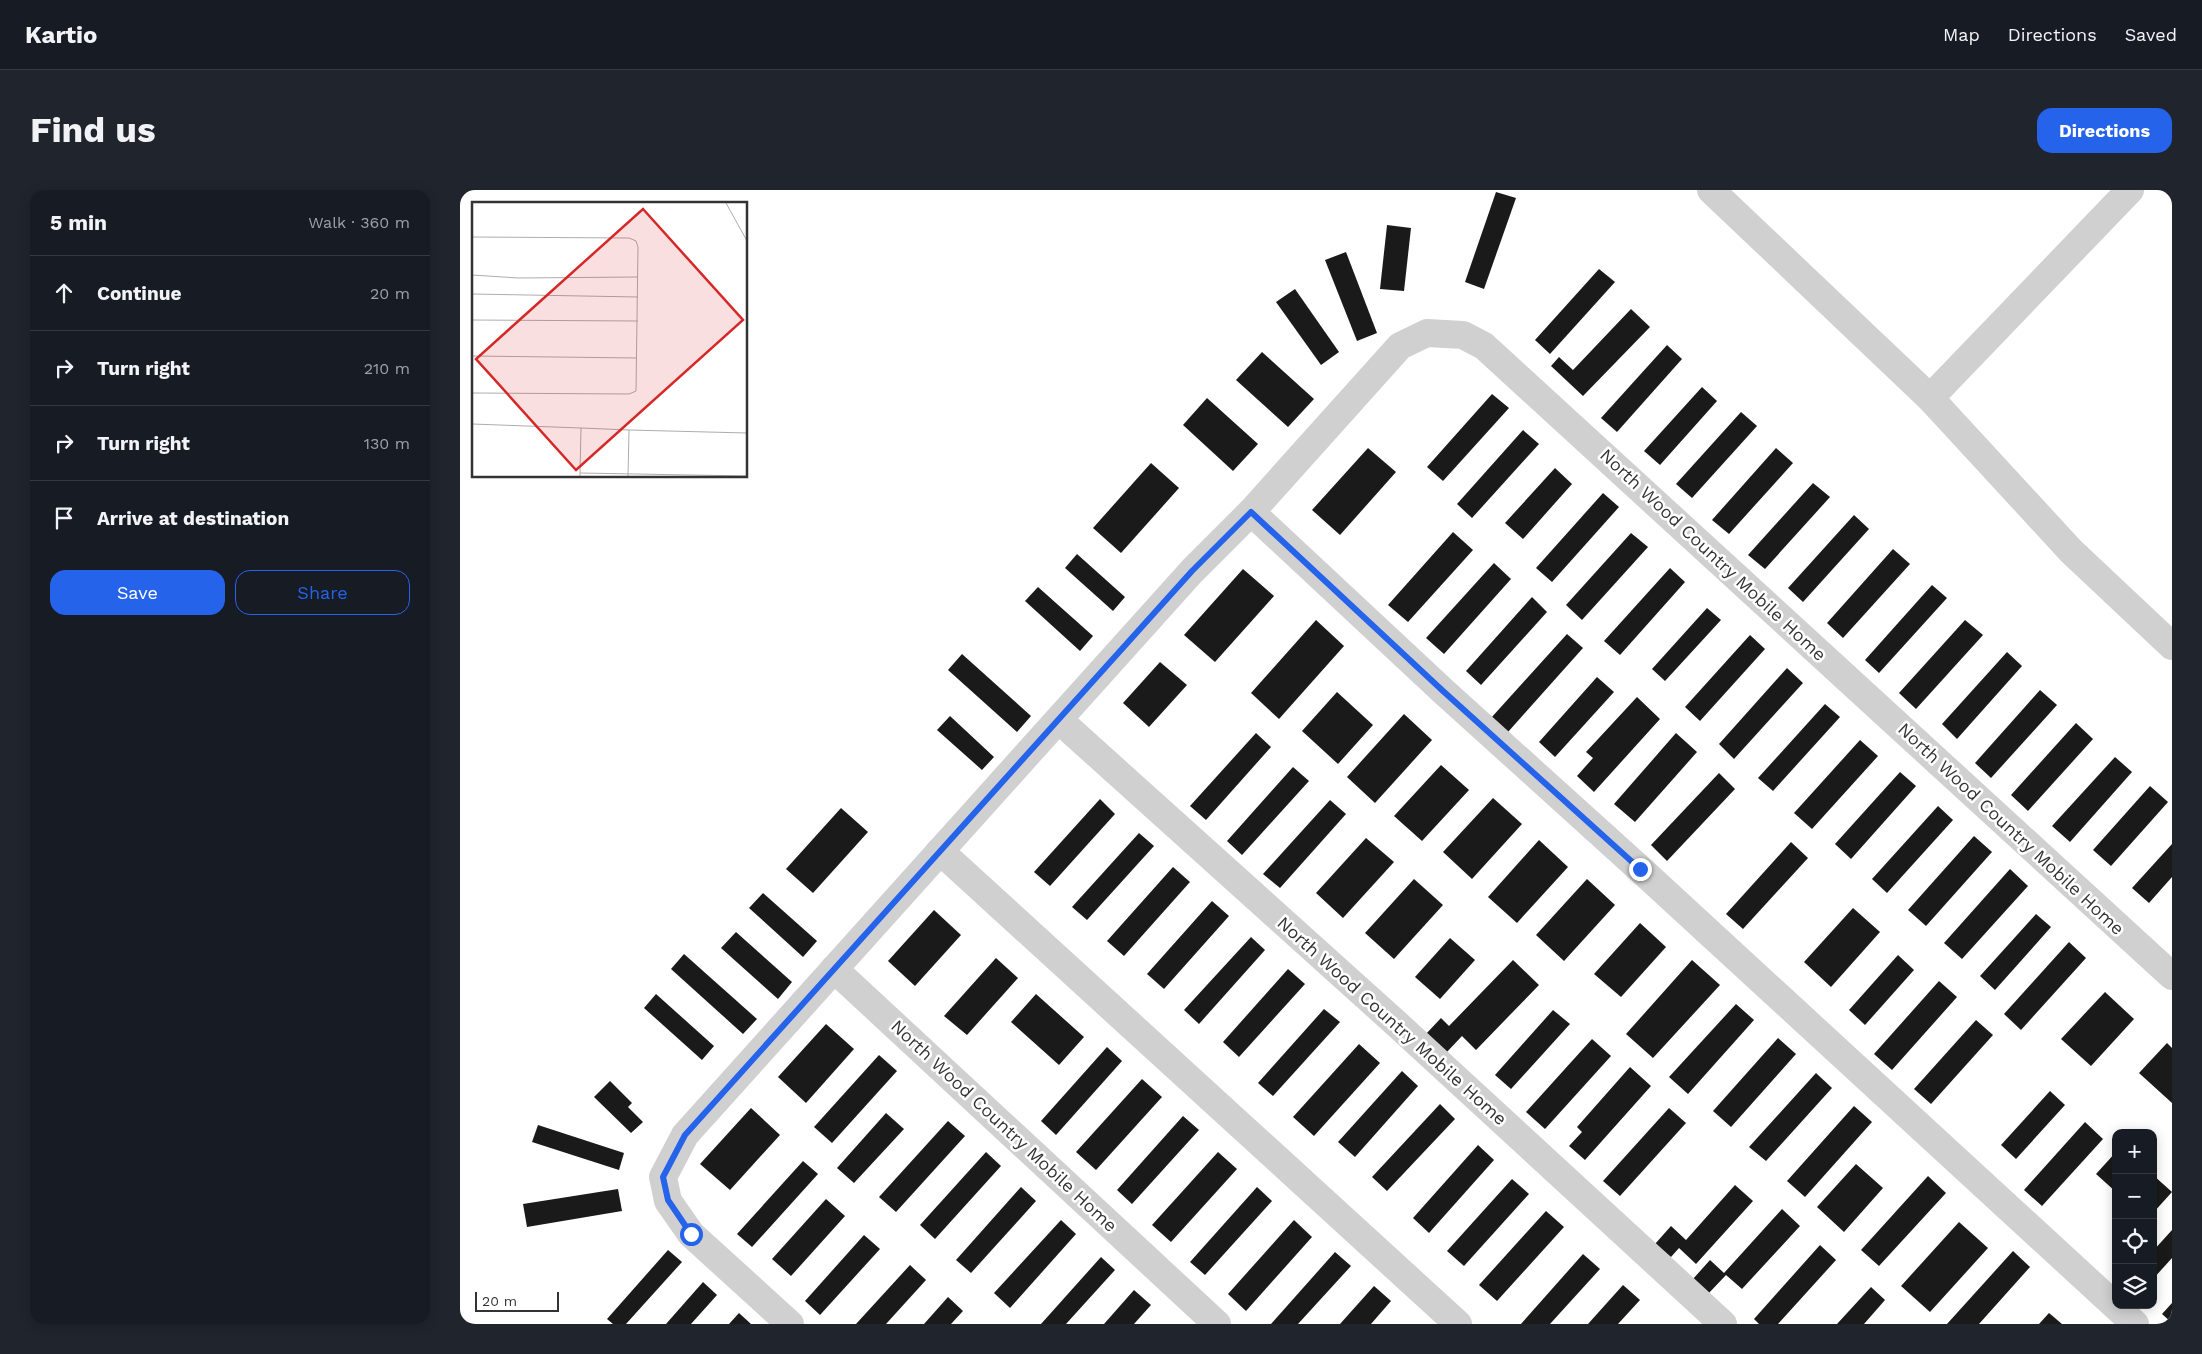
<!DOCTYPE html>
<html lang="en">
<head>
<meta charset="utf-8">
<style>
	body { margin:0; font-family:"Work Sans",sans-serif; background:#20242c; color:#f1f3f6 }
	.controls { position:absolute; right:15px; bottom:15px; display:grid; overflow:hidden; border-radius:10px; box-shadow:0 2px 12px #0003 }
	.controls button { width:45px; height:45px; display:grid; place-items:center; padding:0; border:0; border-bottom:1px solid #363941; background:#171b24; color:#f1f3f6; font:25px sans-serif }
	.scale { position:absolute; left:15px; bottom:12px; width:84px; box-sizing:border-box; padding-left:5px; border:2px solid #333; border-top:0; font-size:14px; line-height:18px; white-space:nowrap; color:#333; -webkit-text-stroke:4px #fff; paint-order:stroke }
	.stop { position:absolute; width:15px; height:15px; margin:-11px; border:4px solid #2563eb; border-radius:50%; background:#fff }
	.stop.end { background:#2563eb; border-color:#fff; box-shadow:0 1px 5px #0008 }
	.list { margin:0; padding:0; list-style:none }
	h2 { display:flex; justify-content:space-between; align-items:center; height:65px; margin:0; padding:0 20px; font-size:21px }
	h2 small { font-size:16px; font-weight:400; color:#9ea1a6 }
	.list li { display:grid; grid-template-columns:32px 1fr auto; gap:15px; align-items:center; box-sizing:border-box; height:75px; padding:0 20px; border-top:1px solid #363941 }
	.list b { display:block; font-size:19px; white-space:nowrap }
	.list em { font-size:16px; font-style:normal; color:#9ea1a6 }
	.actions { display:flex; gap:10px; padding:15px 20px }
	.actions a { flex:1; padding:11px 0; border:1px solid #2563eb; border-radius:15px; text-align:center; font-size:18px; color:#2563eb }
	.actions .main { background:#2563eb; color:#fff }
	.icon { flex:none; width:28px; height:28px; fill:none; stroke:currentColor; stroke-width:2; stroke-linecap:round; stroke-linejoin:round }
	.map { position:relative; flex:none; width:1712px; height:1134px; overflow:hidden; border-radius:15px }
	header { display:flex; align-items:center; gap:30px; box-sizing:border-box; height:70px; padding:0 25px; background:#171b24; border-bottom:1px solid #363941 }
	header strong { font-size:24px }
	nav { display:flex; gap:28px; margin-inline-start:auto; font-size:18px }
	.intro { display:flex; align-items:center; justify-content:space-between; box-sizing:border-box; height:120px; padding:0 30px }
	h1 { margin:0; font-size:35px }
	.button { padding:12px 22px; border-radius:15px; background:#2563eb; color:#fff; font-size:18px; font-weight:700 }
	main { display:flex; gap:30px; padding:0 30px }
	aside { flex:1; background:#171b24; border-radius:15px; box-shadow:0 2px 12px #0003 }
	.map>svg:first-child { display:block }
</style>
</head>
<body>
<header>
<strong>Kartio</strong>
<nav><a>Map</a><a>Directions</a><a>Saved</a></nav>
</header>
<div class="intro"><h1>Find us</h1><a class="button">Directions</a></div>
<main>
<aside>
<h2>5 min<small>Walk · 360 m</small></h2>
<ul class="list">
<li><svg class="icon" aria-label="ahead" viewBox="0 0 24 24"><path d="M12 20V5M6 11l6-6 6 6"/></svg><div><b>Continue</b></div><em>20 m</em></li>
<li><svg class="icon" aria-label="right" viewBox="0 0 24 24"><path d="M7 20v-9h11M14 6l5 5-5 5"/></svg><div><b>Turn right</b></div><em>210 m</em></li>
<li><svg class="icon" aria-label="right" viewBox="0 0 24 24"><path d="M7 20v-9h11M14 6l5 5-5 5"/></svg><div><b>Turn right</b></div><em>130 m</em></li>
<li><svg class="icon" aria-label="arrive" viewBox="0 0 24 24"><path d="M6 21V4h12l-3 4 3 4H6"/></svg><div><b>Arrive at destination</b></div></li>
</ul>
<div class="actions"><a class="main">Save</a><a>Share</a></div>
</aside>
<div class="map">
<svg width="1712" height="1134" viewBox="0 0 1712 1134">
	<rect width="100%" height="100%" fill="#fff"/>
	<g fill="#1a1a1a">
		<path d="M1036,2l20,6 -32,91 -19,-7z"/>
		<path d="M927,35l24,3 -7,63 -24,-2z"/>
		<path d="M886,62l31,81 -20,8 -32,-81z"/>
		<path d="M1139,79l16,13 -65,72 -15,-14z"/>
		<path d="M835,99l44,63 -18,13 -45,-63z"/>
		<path d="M1171,119l19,18 -67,69 -32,-30 8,-9 14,13z"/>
		<path d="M1207,155l15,14 -65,73 -16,-14z"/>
		<path d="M802,162l52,47 -26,28 -52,-47z"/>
		<path d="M1242,197l15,14 -57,64 -16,-14z"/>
		<path d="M1032,204l17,14 -66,73 -16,-14z"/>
		<path d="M747,208l51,46 -25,27 -50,-46z"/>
		<path d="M1281,222l16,14 -65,72 -16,-14z"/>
		<path d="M1063,240l16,14 -67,74 -15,-14z"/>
		<path d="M908,258l28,24 -56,63 -28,-25z"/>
		<path d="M1316,258l17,15 -64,71 -17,-14z"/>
		<path d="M691,273l28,25 -58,65 -28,-25z"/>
		<path d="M1095,278l17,16 -49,55 -18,-16z"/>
		<path d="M1353,293l17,14 -65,72 -17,-14z"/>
		<path d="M1143,303l16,14 -67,75 -16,-14z"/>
		<path d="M1394,325l15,14 -66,73 -15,-14z"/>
		<path d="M993,342l20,18 -65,72 -20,-17z"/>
		<path d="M1171,343l17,14 -66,73 -16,-15z"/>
		<path d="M1433,359l17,15 -67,74 -16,-15z"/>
		<path d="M617,364l48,43 -12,14 -48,-43z"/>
		<path d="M1034,373l17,16 -67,75 -18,-16z"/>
		<path d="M1210,378l15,14 -65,73 -16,-14z"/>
		<path d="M783,379l31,27 -59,66 -31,-27z"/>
		<path d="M1472,395l15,13 -68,75 -14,-13z"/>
		<path d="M578,397l55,49 -13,15 -55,-50z"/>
		<path d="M1072,407l15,15 -66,73 -15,-14z"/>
		<path d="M1247,418l14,12 -56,61 -13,-12z"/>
		<path d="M856,430l28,26 -65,73 -28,-26z"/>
		<path d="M1505,430l18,15 -67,74 -17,-16z"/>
		<path d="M1107,444l16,14 -75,84 -17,-14z"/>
		<path d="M1290,445l15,14 -65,72 -15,-14z"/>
		<path d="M1547,462l15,14 -65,73 -15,-15z"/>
		<path d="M502,464l69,62 -14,16 -69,-62z"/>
		<path d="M700,472l27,23 -38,42 -26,-24z"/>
		<path d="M1327,478l16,15 -69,76 -15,-15z"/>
		<path d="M1137,487l17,15 -59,65 -16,-15z"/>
		<path d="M1580,500l17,15 -66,73 -16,-15z"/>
		<path d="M877,502l36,33 -35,39 -36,-33z"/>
		<path d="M1177,507l23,22 -66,73 -17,-16 16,-18 -7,-6z"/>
		<path d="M1365,514l15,13 -67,74 -15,-13z"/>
		<path d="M944,524l28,26 -57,63 -28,-26z"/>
		<path d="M490,526l44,41 -12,13 -45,-40z"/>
		<path d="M1616,533l17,16 -65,72 -17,-16z"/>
		<path d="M796,543l15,14 -65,73 -16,-14z"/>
		<path d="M1216,543l21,19 -62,70 -21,-18z"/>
		<path d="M1400,550l18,16 -66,73 -18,-16z"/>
		<path d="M1655,567l17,15 -62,70 -18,-16z"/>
		<path d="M981,575l28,25 -47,51 -28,-25z"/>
		<path d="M833,577l16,14 -67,74 -15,-14z"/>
		<path d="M1440,582l16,14 -65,73 -16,-15z"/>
		<path d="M1259,583l16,16 -68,72 -16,-16z"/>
		<path d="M1690,596l18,16 -57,64 -18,-16z"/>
		<path d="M1033,608l29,26 -50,55 -29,-27z"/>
		<path d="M640,609l15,15 -65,72 -16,-14z"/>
		<path d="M870,610l16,14 -66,74 -17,-14z"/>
		<path d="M1478,616l15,14 -66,73 -15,-14z"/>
		<path d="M381,618l27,24 -55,61 -27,-24z"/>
		<path d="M679,643l15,13 -67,74 -15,-13z"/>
		<path d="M1514,646l18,16 -66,74 -18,-16z"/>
		<path d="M906,648l28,24 -51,56 -27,-25z"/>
		<path d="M1079,650l29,27 -51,56 -29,-26z"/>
		<path d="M1331,652l17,16 -65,71 -17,-15z"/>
		<path d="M1712,654v33l-23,26 -17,-15z"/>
		<path d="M713,677l17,15 -66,74 -17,-15z"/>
		<path d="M1550,679l18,17 -66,73 -18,-16z"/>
		<path d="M954,689l29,26 -49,54 -29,-26z"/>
		<path d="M1127,689l28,26 -51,56 -28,-26z"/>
		<path d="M303,703l54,48 -14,16 -54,-49z"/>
		<path d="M752,711l17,15 -65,73 -17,-15z"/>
		<path d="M1393,718l27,24 -49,55 -27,-25z"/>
		<path d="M474,720l27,25 -46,51 -27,-25z"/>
		<path d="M1576,724l15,13 -56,63 -15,-14z"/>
		<path d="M1180,733l26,24 -45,50 -27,-23z"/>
		<path d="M276,742l56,50 -14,17 -57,-51z"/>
		<path d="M791,747l14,13 -66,74 -15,-14z"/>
		<path d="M990,748l25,22 -35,39 -25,-22z"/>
		<path d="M1609,752l17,16 -65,72 -17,-16z"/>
		<path d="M224,764l73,65 -14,15 -72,-65z"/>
		<path d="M1438,765l16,15 -49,55 -16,-15z"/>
		<path d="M536,768l22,20 -51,57 -23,-19z"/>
		<path d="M1053,770l26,25 -63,65 -14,-14 -17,18 -20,-19 16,-17 8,8z"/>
		<path d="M1232,770l28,25 -67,73 -27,-24z"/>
		<path d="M828,779l17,15 -66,73 -16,-15z"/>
		<path d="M1479,791l18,16 -65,73 -18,-16z"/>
		<path d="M1645,802l29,27 -43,47 -30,-27z"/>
		<path d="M196,804l58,52 -12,14 -58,-52z"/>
		<path d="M576,804l48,43 -25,28 -48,-43z"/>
		<path d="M1276,814l18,16 -66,74 -19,-17z"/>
		<path d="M864,819l16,13 -67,74 -15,-13z"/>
		<path d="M1093,820l17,14 -59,65 -16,-14z"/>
		<path d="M1516,830l17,15 -62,69 -17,-15z"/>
		<path d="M366,834l28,25 -48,54 -28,-26z"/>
		<path d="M1318,848l18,16 -65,73 -18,-16z"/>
		<path d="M1132,849l19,17 -66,73 -19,-17z"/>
		<path d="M1707,853l5,5v55l-33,-30z"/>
		<path d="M899,854l21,19 -66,73 -21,-19z"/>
		<path d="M647,857l15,14 -66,74 -15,-14z"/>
		<path d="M419,865l18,16 -65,72 -18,-16z"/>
		<path d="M1170,877l21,19 -66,74 -16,-14 13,-14 -5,-5z"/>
		<path d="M942,881l16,15 -63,71 -17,-15z"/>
		<path d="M1356,883l16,15 -66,73 -17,-14z"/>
		<path d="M682,889l20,18 -66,73 -20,-18z"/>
		<path d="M150,891l22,22 -4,4 15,15 -12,11 -37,-36z"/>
		<path d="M1590,901l15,14 -49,54 -15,-14z"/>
		<path d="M980,914l15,15 -68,72 -15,-14z"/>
		<path d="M1394,916l18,16 -67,75 -18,-16z"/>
		<path d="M291,918l29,27 -50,55 -30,-26z"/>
		<path d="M1209,918l17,15 -66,73 -17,-15z"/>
		<path d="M426,923l18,16 -50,54 -17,-15z"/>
		<path d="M723,926l16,14 -67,74 -15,-14z"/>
		<path d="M488,931l17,15 -69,76 -17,-15z"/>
		<path d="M1625,932l18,17 -61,67 -18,-16z"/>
		<path d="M78,935l86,28 -5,17 -87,-28z"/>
		<path d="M1018,955l16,15 -65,73 -16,-15z"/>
		<path d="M526,962l15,14 -66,73 -15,-14z"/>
		<path d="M758,962l19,17 -66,73 -19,-17z"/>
		<path d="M1656,962v40l-20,-18z"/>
		<path d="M343,971l15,13 -66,73 -15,-13z"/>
		<path d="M1396,974l27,24 -39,44 -27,-25z"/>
		<path d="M1693,985l19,17 -19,21z"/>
		<path d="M1468,986l18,17 -67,73 -18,-16z"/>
		<path d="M1052,989l17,15 -65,72 -17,-15z"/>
		<path d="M1275,995l18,16 -57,63 -17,-16 -8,9 -16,-13 16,-18 15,14z"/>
		<path d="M561,997l15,14 -65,72 -15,-13z"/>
		<path d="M797,997l15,14 -67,74 -15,-13z"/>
		<path d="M158,999l4,22 -95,16 -4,-23z"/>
		<path d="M366,1009l19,17 -54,60 -19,-17z"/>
		<path d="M1322,1019l18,17 -58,63 -16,-14 -18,19 -15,-15 17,-19 14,13z"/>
		<path d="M1086,1021l18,16 -67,74 -18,-16z"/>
		<path d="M601,1030l15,14 -66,74 -16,-15z"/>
		<path d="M834,1030l18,17 -66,74 -18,-17z"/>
		<path d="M1499,1032l29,26 -58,64 -29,-26z"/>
		<path d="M1712,1040v28l-19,21v-28z"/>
		<path d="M404,1045l16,14 -60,66 -15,-14z"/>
		<path d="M1360,1055l16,15 -58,64h-19l-5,-5z"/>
		<path d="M208,1060l14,12 -56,62h-13l-6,-5z"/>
		<path d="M1553,1061l17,16 -51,57h-32z"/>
		<path d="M875,1062l16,14 -53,58h-27z"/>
		<path d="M1123,1064l17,15 -50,55h-29z"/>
		<path d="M641,1067l14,13 -49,54h-25z"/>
		<path d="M450,1075l16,15 -40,44h-30z"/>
		<path d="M243,1092l14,13 -26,29h-25z"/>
		<path d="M1163,1095l17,15 -22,24h-30z"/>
		<path d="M914,1096l17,15 -20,23h-31z"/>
		<path d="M1411,1097l14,13 -21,24h-27z"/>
		<path d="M674,1100l17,15 -17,19h-30z"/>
		<path d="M488,1107l15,14 -12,13h-27z"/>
		<path d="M1712,1113v20l-10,-9z"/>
		<path d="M279,1123l12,11h-22z"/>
		<path d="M1589,1123l13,11h-23z"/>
	</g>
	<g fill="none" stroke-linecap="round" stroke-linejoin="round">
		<g stroke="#d0d0d0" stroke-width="28">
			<path d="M1251,0l219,208 200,-208"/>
			<path d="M1470,208l141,153 101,95"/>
			<path d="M791,322l192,179 197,178 495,455"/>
			<path d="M599,530l340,306 324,298"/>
			<path d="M480,661l518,473"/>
			<path d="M374,779l383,355"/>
			<path d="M330,1134l-99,-90 -23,-33 -5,-24 22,-42 507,-564 59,-59 149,-166 27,-13 36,2 21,11 688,630"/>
		</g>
	</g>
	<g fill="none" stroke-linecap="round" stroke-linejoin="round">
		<path stroke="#2563eb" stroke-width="6" d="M231,1044l-23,-34 -5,-23 22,-42 507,-564 59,-59 192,179 197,178"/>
	</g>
	<g text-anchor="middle" stroke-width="5" stroke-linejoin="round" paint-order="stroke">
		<g font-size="18" fill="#333" stroke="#fff">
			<text transform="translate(1253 365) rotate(43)" y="6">North Wood Country Mobile Home</text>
			<text transform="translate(1551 639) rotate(43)" y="6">North Wood Country Mobile Home</text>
			<text transform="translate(932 831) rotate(42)" y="6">North Wood Country Mobile Home</text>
			<text transform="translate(544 936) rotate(43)" y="6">North Wood Country Mobile Home</text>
		</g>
	</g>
	<g transform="translate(12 12)">
		<rect width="275" height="275" fill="#fff"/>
		<path fill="none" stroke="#adadad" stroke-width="1" d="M254,1l21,38M0,35l157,1 7,3 2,6 -2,144 -7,3 -157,-1M0,73l46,3 120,-1M0,92l166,3M0,118l166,1M0,154l165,2M0,222l109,4M157,228l118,3M108,271l1,-45 48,2 -1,46M108,274v-3l167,3"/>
		<path fill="#d62828" fill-opacity="0.15" stroke="#d62828" stroke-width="2.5" d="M171,7l100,111 -167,150 -100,-111z"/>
		<rect width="275" height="275" fill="none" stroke="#333" stroke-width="2.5"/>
	</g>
</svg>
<div class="controls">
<button>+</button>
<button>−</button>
<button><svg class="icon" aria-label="locate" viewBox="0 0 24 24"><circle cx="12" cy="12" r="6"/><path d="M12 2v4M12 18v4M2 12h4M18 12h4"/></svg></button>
<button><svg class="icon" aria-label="layers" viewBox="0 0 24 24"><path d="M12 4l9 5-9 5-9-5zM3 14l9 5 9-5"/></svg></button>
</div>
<div class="scale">20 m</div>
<div class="stop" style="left:231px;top:1044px"></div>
<div class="stop end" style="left:1180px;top:679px"></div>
</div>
</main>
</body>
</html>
